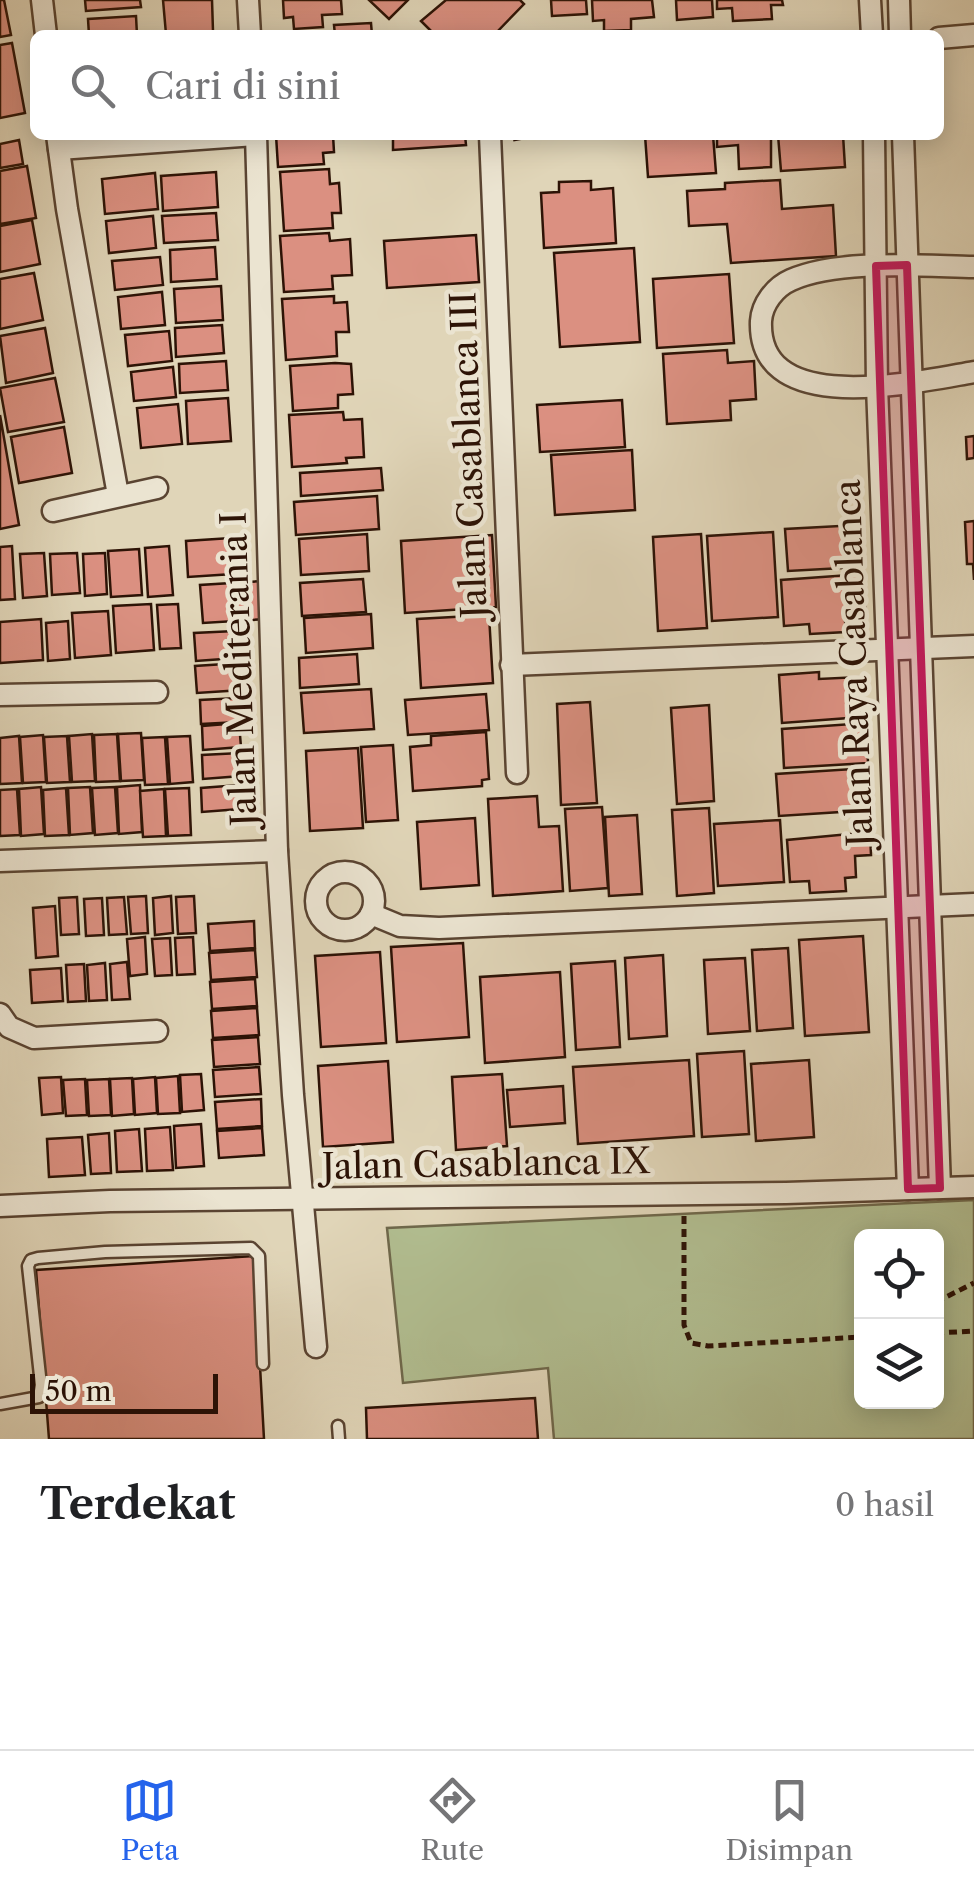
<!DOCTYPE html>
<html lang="id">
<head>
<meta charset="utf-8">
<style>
	body { margin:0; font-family:"Libre Caslon Text",serif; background:#f2f2f2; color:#202124 }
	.controls { position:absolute; right:30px; bottom:30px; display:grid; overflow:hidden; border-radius:15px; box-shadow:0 5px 25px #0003 }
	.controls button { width:90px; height:90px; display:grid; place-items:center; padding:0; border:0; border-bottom:2px solid #e0e0e0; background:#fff; color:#202124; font:50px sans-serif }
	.scale { position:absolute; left:30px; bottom:25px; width:188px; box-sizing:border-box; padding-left:10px; border:5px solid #2d1306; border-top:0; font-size:28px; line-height:35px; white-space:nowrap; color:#2d1306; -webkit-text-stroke:8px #ebe4d1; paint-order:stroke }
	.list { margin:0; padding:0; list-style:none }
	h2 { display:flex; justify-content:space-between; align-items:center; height:130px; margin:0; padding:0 40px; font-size:42px }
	h2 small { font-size:32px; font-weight:400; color:#757577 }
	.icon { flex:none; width:55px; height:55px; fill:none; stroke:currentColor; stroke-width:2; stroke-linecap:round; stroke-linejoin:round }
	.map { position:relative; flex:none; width:974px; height:1439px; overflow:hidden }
	.search { position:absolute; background:#fff; box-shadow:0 5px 25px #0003; left:30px; right:30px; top:30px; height:110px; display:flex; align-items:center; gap:25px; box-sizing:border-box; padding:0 35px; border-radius:15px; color:#757577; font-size:38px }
	.sheet { height:310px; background:#fff }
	nav { display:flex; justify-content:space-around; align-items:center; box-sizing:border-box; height:140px; border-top:2px solid #e0e0e0; background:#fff; font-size:28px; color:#757577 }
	nav a { display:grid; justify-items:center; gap:5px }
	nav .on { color:#2563eb }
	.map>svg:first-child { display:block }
</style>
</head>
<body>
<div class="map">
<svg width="974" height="1439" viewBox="0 0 974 1439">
	<rect width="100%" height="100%" fill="#e0d5b8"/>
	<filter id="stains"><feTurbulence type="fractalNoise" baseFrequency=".002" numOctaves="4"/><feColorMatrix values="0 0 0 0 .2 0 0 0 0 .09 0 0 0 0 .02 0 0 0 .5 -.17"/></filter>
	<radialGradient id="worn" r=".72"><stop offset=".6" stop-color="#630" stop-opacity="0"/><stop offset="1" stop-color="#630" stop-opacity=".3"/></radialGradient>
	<path fill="#b1bd90" stroke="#6f684b" stroke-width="2.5" fill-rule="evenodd" d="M974,1200v239h-420l-6,-71 -145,15 -16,-155zM862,1236h74v166h-74z"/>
	<g fill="#db9081" stroke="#2d1306" stroke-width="2.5">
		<path d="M0,0h4l7,35 -11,2z"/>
		<path d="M85,0h55l1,7 -55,4z"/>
		<path d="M163,0h49l1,31 -47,3z"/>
		<path d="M283,0h58l1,14 -20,1 1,12 -29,2 -1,-12 -9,1z"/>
		<path d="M369,0h39l-19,19z"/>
		<path d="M446,0h74l4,4 -30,31h-59l-14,-14z"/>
		<path d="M551,0h35l1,14 -35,2z"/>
		<path d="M592,0h60l2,17 -23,2v11l-27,1v-11l-11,1z"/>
		<path d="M676,0h36l1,17 -36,3z"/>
		<path d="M717,0h65l1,5h-12l1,14 -39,2 -1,-13 -15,1z"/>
		<path d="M136,16l1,19h-48l-1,-16z"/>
		<path d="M371,23l1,12h-37l-1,-10z"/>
		<path d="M12,43l13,70 -25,5v-73z"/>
		<path d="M276,135h57l1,17 -11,1 1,11 -46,3z"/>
		<path d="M393,135h72l1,10 -73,5z"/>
		<path d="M645,135h68l3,38 -68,4z"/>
		<path d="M717,135h54v32l-32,2 -1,-24 -21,2z"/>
		<path d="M778,135h65l2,32 -64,4z"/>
		<path d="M19,140l4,24 -23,4v-24z"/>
		<path d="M27,166l9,52 -36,6v-53z"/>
		<path d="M329,169l1,15 9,-1 2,30h-9l1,15 -49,3 -4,-59z"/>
		<path d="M216,172l2,35 -55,4 -2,-35z"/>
		<path d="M155,173l3,36 -53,5 -3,-35z"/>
		<path d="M780,180l2,29 51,-4 3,51 -105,7 -4,-39 -38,2 -2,-35 38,-2v-6z"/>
		<path d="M591,181v9l22,-2 3,55 -72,5 -3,-55 18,-1v-10z"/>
		<path d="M216,213l2,27 -54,3 -2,-27z"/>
		<path d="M153,216l3,32 -47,5 -3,-32z"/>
		<path d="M32,220l8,44 -40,8v-46z"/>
		<path d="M329,233l1,8 20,-2 2,36 -20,1 1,13 -49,3 -4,-56z"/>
		<path d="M476,235l3,47 -92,6 -3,-47z"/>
		<path d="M215,247l2,32 -46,3 -1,-32z"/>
		<path d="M634,248l6,94 -80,5 -6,-94z"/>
		<path d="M160,257l3,28 -48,5 -3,-29z"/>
		<path d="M34,273l9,47 -43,9v-50z"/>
		<path d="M729,274l5,69 -77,5 -4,-69z"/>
		<path d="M221,286l2,34 -47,3 -2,-34z"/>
		<path d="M162,292l3,33 -44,4 -3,-32z"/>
		<path d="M334,296v7l13,-1 2,30h-13l1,24 -51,4 -4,-61z"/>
		<path d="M222,325l2,28 -48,4 -1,-29z"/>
		<path d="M45,328l8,45 -47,10 -6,-47z"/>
		<path d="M169,331l3,30 -44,5 -3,-31z"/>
		<path d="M727,350l1,13 26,-2 2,38 -26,2 1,19 -64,4 -4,-70z"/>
		<path d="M226,361l2,29 -48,3 -1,-29z"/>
		<path d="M335,363l16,1 2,30 -15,1v13l-45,3 -3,-45z"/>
		<path d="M173,367l3,30 -42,4 -3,-29z"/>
		<path d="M55,378l9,44 -56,10 -8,-44z"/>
		<path d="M228,398l3,43 -43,3 -2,-43z"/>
		<path d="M622,400l3,47 -85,5 -3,-47z"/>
		<path d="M178,404l4,40 -41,4 -4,-40z"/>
		<path d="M343,412l1,8 18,-1 2,38 -18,1 1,5 -55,4 -3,-52z"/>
		<path d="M0,415l19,110 -19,4z"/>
		<path d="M64,427l8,46 -53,10 -8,-46z"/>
		<path d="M974,436v22l-7,1 -1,-22z"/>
		<path d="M632,450l3,60 -80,5 -4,-60z"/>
		<path d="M381,468l2,22 -82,6 -1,-23z"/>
		<path d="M377,496l2,33 -83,6 -2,-33z"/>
		<path d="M974,521v59l-1,-16h-6l-2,-42z"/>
		<path d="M858,525l3,42 -73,4 -3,-42z"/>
		<path d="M773,532l5,85 -66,4 -5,-85z"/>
		<path d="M367,534l2,37 -68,4 -2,-36z"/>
		<path d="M701,534l6,94 -49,3 -5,-94z"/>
		<path d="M492,535l4,72 -91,6 -4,-72z"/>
		<path d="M246,537l2,36 -60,4 -2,-36z"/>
		<path d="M12,546l3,53 -15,1v-53z"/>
		<path d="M169,546l4,49 -25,2 -3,-49z"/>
		<path d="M139,549l3,46 -31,2 -3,-46z"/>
		<path d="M44,553l3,43 -24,2 -3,-44z"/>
		<path d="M77,553l3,40 -28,2 -2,-41z"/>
		<path d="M105,553l2,41 -22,2 -2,-42z"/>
		<path d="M863,574l3,46 -21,1 1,11 -36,2 -1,-10 -25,2 -3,-46z"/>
		<path d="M363,579l3,33 -64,4 -2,-33z"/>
		<path d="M263,581l3,38 -63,4 -3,-38z"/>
		<path d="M151,604l3,46 -38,3 -3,-47z"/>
		<path d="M178,604l3,44 -21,1 -3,-44z"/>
		<path d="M108,611l3,44 -36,3 -3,-45z"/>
		<path d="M371,614l2,34 -67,5 -2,-35z"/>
		<path d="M489,615l4,68 -72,5 -4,-69z"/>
		<path d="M41,619l2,41 -43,3v-41z"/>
		<path d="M68,621l2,38 -22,2 -2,-38z"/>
		<path d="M235,631l2,27 -41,3 -2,-28z"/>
		<path d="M357,654l2,30 -59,4 -1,-30z"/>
		<path d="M240,663l2,27 -45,3 -2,-27z"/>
		<path d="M819,672v7l41,-2 2,40 -80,6 -3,-48z"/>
		<path d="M371,689l3,40 -70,4 -3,-40z"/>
		<path d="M486,694l3,36 -81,5 -3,-35z"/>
		<path d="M238,698l1,24 -38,2 -1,-24z"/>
		<path d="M590,702l7,101 -36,2 -4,-101z"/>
		<path d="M709,705l5,96 -37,3 -6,-96z"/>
		<path d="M239,723l2,24 -38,3 -1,-24z"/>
		<path d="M866,723l2,40 -84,5 -2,-39z"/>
		<path d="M486,732l3,47 -7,1v6l-69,5 -3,-44 21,-2v-9z"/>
		<path d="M141,733l3,47 -23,1 -3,-47z"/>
		<path d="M92,734l3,47 -23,1 -3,-46z"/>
		<path d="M117,734l3,47 -24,1 -2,-47z"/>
		<path d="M43,735l3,47 -23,1 -3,-46z"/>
		<path d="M19,736l3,47 -22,1v-46z"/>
		<path d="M67,736l3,46 -23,1 -3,-46z"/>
		<path d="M190,736l3,46 -23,2 -3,-47z"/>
		<path d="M165,737l3,47 -23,1 -3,-47z"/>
		<path d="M393,745l5,75 -32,2 -5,-75z"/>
		<path d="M358,748l5,80 -53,3 -4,-80z"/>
		<path d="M240,753l1,23 -38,3 -1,-24z"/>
		<path d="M853,769l3,42 -77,5 -3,-42z"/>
		<path d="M140,785l2,47 -23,2 -2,-47z"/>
		<path d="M239,785l1,24 -38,3 -1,-24z"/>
		<path d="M41,787l3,47 -23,2 -2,-47z"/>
		<path d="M90,787l3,46 -23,2 -2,-47z"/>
		<path d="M115,787l3,46 -23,2 -3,-47z"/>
		<path d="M66,788l3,47 -24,1 -2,-46z"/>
		<path d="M189,788l2,47 -23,1 -3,-47z"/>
		<path d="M17,789l3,46 -20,1v-46z"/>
		<path d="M164,789l2,47 -23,1 -3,-46z"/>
		<path d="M537,796l2,31 20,-1 4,65 -70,5 -5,-97z"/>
		<path d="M602,807l6,81 -38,3 -5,-82z"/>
		<path d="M709,808l5,85 -37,3 -5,-86z"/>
		<path d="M637,815l5,79 -33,2 -4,-79z"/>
		<path d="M475,818l4,67 -58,4 -4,-67z"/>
		<path d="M780,820l4,62 -66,4 -4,-62z"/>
		<path d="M870,832l1,23 -16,1 1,21 -11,1 1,13 -36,2 -1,-12 -19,1 -3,-42z"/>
		<path d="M146,896l2,37 -17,1 -3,-37z"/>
		<path d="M171,896l2,37 -18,2 -2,-37z"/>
		<path d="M194,896l2,37 -18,1 -2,-37z"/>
		<path d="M77,897l2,37 -18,1 -2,-37z"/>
		<path d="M124,897l3,37 -18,1 -2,-37z"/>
		<path d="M102,898l2,37 -18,1 -2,-37z"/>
		<path d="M55,906l3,50 -22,2 -3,-50z"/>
		<path d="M254,921l1,27 -45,3 -2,-27z"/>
		<path d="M863,936l6,96 -64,4 -6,-96z"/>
		<path d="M145,937l2,37 -17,2 -3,-37z"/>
		<path d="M193,937l2,37 -18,1 -2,-37z"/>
		<path d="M170,938l2,37 -17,1 -3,-37z"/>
		<path d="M463,943l6,94 -72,5 -6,-95z"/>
		<path d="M788,948l5,80 -36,3 -5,-81z"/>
		<path d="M255,950l2,27 -46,3 -2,-27z"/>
		<path d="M380,952l6,91 -65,4 -6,-91z"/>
		<path d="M663,955l4,81 -38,3 -4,-81z"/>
		<path d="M745,958l5,73 -42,3 -4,-74z"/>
		<path d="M615,961l5,86 -44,3 -5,-86z"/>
		<path d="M127,962l3,37 -18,1 -2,-36z"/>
		<path d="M105,963l2,37 -18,1 -2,-36z"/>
		<path d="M84,964l2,37 -18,1 -2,-37z"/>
		<path d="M61,968l2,33 -31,2 -2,-33z"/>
		<path d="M560,972l5,85 -80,6 -5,-86z"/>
		<path d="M255,979l2,27 -45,3 -2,-27z"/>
		<path d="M257,1008l2,27 -46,3 -2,-27z"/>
		<path d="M258,1037l2,27 -46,3 -2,-27z"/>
		<path d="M744,1051l5,83 -47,3 -5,-83z"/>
		<path d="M689,1060l5,76 -116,8 -5,-77z"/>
		<path d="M809,1060l5,77 -58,4 -5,-77z"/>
		<path d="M388,1061l5,81 -70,5 -5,-81z"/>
		<path d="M259,1067l2,27 -46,3 -2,-27z"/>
		<path d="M201,1074l3,36 -22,2 -2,-37z"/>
		<path d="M502,1074l5,72 -51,4 -4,-73z"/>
		<path d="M178,1076l2,37 -22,1 -2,-36z"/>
		<path d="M61,1077l2,36 -21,2 -3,-37z"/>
		<path d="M155,1077l2,36 -22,2 -2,-36z"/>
		<path d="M132,1078l2,36 -22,2 -2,-37z"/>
		<path d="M85,1079l2,36 -21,1 -3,-36z"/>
		<path d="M109,1079l2,36 -22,1 -2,-36z"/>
		<path d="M563,1086l2,37 -55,4 -3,-37z"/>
		<path d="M261,1099l1,27 -45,3 -2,-27z"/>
		<path d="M201,1124l3,42 -28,2 -2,-42z"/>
		<path d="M170,1127l3,43 -26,1 -2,-42z"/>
		<path d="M262,1128l2,27 -45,3 -2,-27z"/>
		<path d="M139,1129l3,42 -25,1 -2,-41z"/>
		<path d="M109,1133l2,40 -20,1 -3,-39z"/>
		<path d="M82,1137l3,38 -36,2 -2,-38z"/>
		<path d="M254,1256l10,183h-215l-13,-169z"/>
		<path d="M535,1398l3,41h-171l-1,-31z"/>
	</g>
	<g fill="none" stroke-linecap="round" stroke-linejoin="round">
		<defs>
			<g id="service">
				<path d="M0,1404l39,-7 2,-12 -13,-119 3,-6 7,-2 67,-6 146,-4 8,8 4,108"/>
				<path d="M338,1426l1,13"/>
			</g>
			<g id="minor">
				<path d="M42,0l4,35"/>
				<path d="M248,0l2,35"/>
				<path d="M870,0l2,35"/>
				<path d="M899,0l1,35"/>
				<path d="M939,38l35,-3"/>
				<path d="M57,135l10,74 51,286"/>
				<path d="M256,135l21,716 16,244 23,252"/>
				<path d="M490,135l27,638"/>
				<path d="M874,135l3,251 31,803"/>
				<path d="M903,135l37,1053"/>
				<path d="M59,149l196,-14"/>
				<path d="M974,267c-53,-1 -135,-8 -183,13 -16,7 -29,24 -30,41 -4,98 154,61 213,51"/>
				<path d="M53,511l104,-23"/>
				<path d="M511,665l463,-19"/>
				<path d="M0,695l157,-3"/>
				<path d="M0,861l277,-10"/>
				<circle cx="345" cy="901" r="29"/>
				<path d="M371,914l29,12 39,2 535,-24"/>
				<path d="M0,1014l9,13 25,11 123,-7"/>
				<path d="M0,1206l110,-5 676,-8 188,-6"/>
			</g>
		</defs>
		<use href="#service" stroke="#5a4432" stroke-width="15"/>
		<use href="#minor" stroke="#5a4432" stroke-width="25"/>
		<g stroke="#2d1306" stroke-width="5" stroke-dasharray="8 5" stroke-linecap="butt">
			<path d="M513,139l22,-4"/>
			<path d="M684,1216v109l7,18 17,3 154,-9"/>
			<path d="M936,1302l38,-19"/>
			<path d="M936,1333l38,-2"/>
		</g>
		<use href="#service" stroke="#ebe4d1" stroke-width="10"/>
		<use href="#minor" stroke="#ebe4d1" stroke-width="20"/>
	</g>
	<path fill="#c2185b" fill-opacity="0.2" stroke="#c2185b" stroke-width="8" stroke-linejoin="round" d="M907,265l33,923 -32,1 -32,-923z"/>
	<g text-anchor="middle" stroke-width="9" stroke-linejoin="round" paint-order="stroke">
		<g font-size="35" fill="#2d1306" stroke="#ebe4d1">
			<text transform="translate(469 455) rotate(-92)" y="12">Jalan Casablanca III</text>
			<text transform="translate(854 663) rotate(-92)" y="12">Jalan Raya Casablanca</text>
			<text transform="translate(239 669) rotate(-92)" y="12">Jalan Mediterania I</text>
			<text transform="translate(486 1164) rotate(-1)" y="12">Jalan Casablanca IX</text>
		</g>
	</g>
	<rect width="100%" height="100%" filter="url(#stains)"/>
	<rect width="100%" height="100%" fill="url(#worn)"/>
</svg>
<div class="controls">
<button><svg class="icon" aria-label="locate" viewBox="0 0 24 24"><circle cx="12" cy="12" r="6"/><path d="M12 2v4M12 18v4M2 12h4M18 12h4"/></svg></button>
<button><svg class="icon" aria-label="layers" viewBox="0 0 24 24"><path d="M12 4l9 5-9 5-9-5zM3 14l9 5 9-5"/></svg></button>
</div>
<div class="scale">50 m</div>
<div class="search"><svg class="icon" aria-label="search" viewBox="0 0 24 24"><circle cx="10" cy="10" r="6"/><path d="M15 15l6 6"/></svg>Cari di sini</div>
</div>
<section class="sheet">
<h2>Terdekat<small>0 hasil</small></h2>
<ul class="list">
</ul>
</section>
<nav>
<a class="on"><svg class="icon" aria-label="map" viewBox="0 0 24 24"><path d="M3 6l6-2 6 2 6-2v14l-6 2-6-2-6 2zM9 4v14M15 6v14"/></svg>Peta</a>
<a><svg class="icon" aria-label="directions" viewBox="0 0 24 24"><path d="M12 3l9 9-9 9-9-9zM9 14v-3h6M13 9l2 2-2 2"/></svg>Rute</a>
<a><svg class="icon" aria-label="saved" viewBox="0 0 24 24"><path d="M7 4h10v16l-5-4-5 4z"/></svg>Disimpan</a>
</nav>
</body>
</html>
